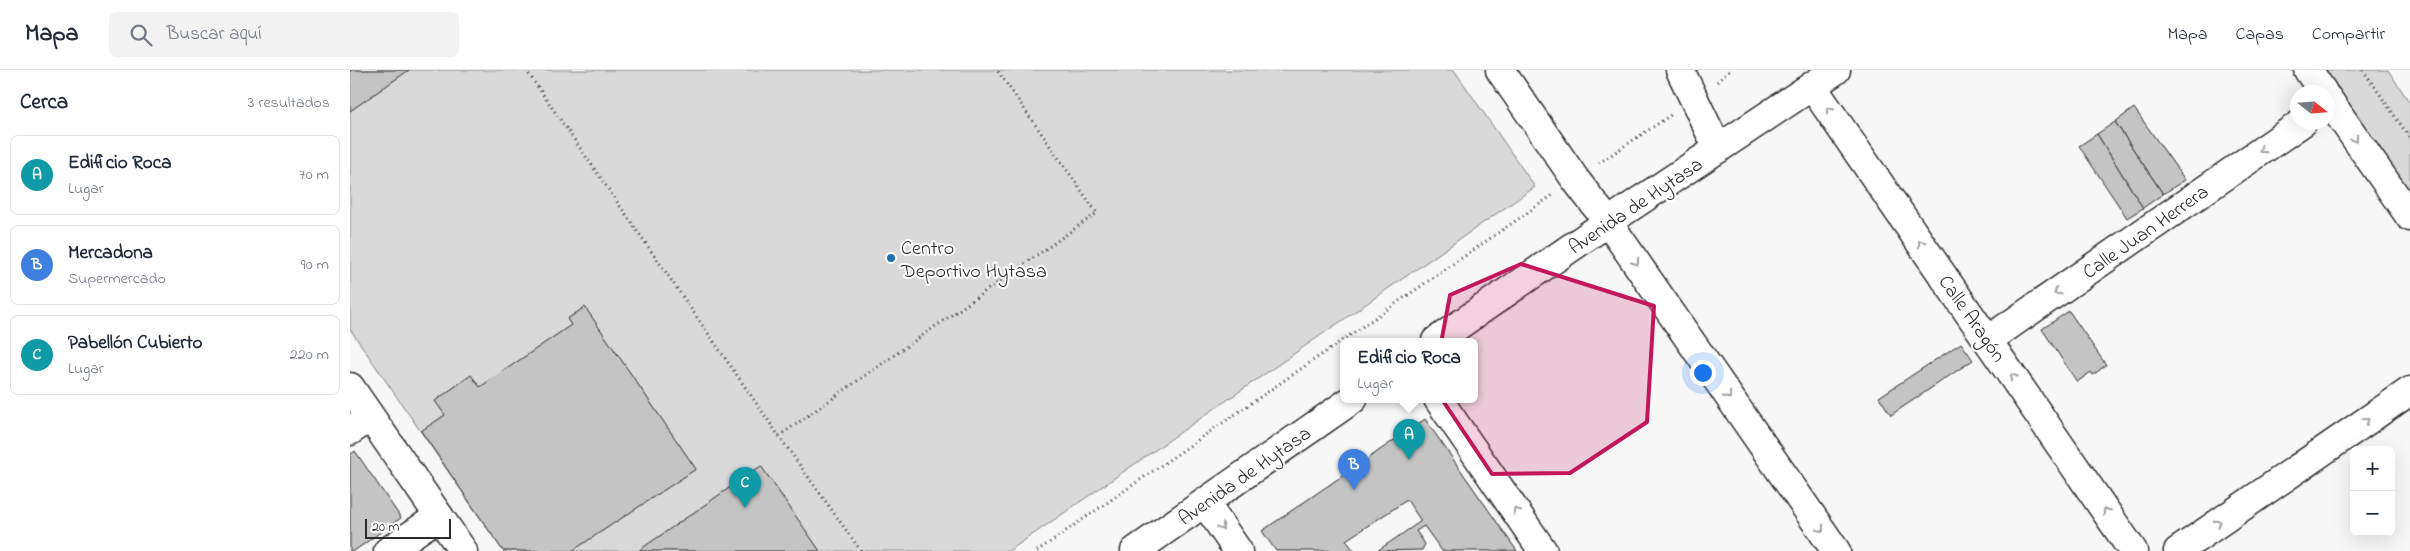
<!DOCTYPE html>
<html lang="es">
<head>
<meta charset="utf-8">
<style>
	body { margin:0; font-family:"Indie Flower",sans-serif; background:#f2f2f3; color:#1f2937 }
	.controls { position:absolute; right:15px; bottom:15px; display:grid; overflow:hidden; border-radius:8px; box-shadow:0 5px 20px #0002 }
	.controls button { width:45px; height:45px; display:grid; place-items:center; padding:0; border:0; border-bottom:1px solid #e0e1e3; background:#fff; color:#1f2937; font:25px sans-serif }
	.compass { position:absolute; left:1940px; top:15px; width:45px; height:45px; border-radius:50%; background:#fff; box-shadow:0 5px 20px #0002; rotate:107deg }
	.scale { position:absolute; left:15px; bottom:12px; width:86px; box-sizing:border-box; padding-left:5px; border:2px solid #2b2b2b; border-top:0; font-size:14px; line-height:18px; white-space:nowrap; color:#2b2b2b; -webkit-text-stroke:4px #fff; paint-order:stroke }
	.you { position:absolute; left:1352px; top:302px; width:18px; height:18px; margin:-12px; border:4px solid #fff; border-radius:50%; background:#1a73e8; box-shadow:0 0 0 8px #1a73e833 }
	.badge { display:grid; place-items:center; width:32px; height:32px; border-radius:50%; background:#ea580c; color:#fff; font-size:16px; font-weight:700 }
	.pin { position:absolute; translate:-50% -41px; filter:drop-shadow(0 1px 2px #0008) }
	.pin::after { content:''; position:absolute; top:26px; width:18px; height:15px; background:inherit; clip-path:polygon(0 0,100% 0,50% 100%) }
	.popup { position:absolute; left:990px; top:268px; width:138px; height:65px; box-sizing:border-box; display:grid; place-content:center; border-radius:8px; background:#fff; filter:drop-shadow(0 1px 4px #0005); font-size:16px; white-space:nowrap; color:#747a83 }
	.popup b { font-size:19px; color:#1f2937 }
	.popup::after { content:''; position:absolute; left:50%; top:100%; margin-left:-10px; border:10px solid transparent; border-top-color:#fff }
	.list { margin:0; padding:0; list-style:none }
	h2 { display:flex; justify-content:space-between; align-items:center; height:65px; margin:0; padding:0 20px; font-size:21px }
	h2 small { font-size:16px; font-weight:400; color:#747a83 }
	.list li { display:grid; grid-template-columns:32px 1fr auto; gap:15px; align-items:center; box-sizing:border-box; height:80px; margin:0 10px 10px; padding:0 10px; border:1px solid #e0e1e3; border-radius:8px }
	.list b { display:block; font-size:19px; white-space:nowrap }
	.list p { margin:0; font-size:16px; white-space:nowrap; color:#747a83 }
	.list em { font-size:16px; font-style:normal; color:#747a83 }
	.icon { flex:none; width:28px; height:28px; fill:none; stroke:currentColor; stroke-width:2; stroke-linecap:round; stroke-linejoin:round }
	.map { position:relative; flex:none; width:2060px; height:481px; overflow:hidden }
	header { display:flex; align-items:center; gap:30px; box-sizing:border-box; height:70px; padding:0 25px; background:#fff; border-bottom:1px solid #e0e1e3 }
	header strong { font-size:24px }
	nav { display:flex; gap:28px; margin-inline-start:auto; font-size:18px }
	.search { width:350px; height:45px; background:#f2f2f3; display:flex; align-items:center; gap:12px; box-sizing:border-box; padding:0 18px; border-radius:8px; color:#747a83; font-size:19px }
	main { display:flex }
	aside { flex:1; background:#fff }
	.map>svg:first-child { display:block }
</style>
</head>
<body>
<header>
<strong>Mapa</strong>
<div class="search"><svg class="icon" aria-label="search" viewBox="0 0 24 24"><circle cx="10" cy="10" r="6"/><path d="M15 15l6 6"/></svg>Buscar aquí</div>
<nav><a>Mapa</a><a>Capas</a><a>Compartir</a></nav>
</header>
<main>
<aside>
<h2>Cerca<small>3 resultados</small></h2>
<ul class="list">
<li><span class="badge" style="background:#0f9aa8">A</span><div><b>Edificio Roca</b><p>Lugar</p></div><em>70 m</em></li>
<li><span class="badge" style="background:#3f7fe0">B</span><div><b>Mercadona</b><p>Supermercado</p></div><em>90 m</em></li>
<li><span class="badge" style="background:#0f9aa8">C</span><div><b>Pabellón Cubierto</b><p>Lugar</p></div><em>220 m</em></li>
</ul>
</aside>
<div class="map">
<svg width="2060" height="481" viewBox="0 0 2060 481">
	<rect width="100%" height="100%" fill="#f7f7f7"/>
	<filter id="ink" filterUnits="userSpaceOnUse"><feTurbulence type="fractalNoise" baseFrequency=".02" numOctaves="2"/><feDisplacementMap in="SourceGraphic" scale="10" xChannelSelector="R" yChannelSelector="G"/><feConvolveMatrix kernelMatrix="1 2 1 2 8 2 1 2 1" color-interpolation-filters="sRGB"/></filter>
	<g filter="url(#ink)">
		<g fill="#d9d9d9" stroke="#828282">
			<path d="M0,0h1104l81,117 -526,364h-506l-153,-222z"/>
			<path d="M1976,0h62l22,33v88z"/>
		</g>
		<g fill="#c4c4c4" stroke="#2b2b2b">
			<path d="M0,0h59l-59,41z"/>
			<path d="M1784,38l51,72 -22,14 -48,-72z"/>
			<path d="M1765,52l48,72 -20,14 -46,-74z"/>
			<path d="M1747,64l46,74 -16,10 -48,-72z"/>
			<path d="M235,237l111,162 -124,82h-69l-82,-120 24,-16 -10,-14 36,-26 9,12 91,-62 -4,-6z"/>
			<path d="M1719,241l37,54 -13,10 -2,-3 -14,10 -35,-53z"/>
			<path d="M1611,273l12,17 -82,55 -12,-18z"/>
			<path d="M1075,349l92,132h-75l-18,-25 -8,5 9,13 -3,6 -45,1 44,-30 -14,-21 -61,40 8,11h-78l-14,-20z"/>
			<path d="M5,381l46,67 -47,33h-4v-96z"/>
			<path d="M411,396l59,85h-182z"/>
		</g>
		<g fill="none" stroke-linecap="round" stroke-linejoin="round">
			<defs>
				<g id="minor">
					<path d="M1150,0l75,109 33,43 228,329"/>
					<path d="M1330,0l38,79"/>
					<path d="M1958,0l15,22"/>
					<path d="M1462,16l321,465"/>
					<path d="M1978,29l82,118"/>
					<path d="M1638,270l315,-218"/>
					<path d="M0,317l113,164"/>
					<path d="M1088,329l105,152"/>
					<path d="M0,361l20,-14"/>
					<path d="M855,433l33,48"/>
					<path d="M38,481l51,-35"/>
					<path d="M1828,481l232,-160"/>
				</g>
				<g id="primary">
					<path d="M1086,271l172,-119 228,-152"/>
					<path d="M785,481l218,-152"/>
				</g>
			</defs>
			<use href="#minor" stroke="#2b2b2b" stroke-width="31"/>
			<use href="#primary" stroke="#2b2b2b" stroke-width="31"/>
			<g stroke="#2b2b2b" stroke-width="3" stroke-dasharray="1 4" stroke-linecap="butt">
				<path d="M176,0l253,366 318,-223 -100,-143"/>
				<path d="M2013,0l47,68"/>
				<path d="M1367,12l13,-12"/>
				<path d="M1249,93l72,-48"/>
				<path d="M429,366l82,115"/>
				<path d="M687,481l516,-356"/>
			</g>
			<use href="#minor" stroke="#fff" stroke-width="28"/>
			<use href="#primary" stroke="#fff" stroke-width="28"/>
		</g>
		<defs><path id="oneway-chevron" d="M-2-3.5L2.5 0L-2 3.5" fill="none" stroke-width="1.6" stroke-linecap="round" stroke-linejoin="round" transform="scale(1.25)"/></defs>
		<g stroke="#a0a0a0">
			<use href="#oneway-chevron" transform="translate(1479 40) rotate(-125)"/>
			<use href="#oneway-chevron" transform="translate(2005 69) rotate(55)"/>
			<use href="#oneway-chevron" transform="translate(1912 80) rotate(145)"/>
			<use href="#oneway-chevron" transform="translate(1571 173) rotate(-125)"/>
			<use href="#oneway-chevron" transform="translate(1286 192) rotate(55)"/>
			<use href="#oneway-chevron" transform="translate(1707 222) rotate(145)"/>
			<use href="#oneway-chevron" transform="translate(1663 307) rotate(-125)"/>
			<use href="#oneway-chevron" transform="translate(1378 326) rotate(55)"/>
			<use href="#oneway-chevron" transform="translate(2016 351) rotate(-34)"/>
			<use href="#oneway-chevron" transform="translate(1166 441) rotate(-125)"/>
			<use href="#oneway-chevron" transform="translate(1756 441) rotate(-125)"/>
			<use href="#oneway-chevron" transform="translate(1868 453) rotate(-34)"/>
			<use href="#oneway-chevron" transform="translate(871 457) rotate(56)"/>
			<use href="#oneway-chevron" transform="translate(1471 459) rotate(55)"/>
		</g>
	</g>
	<path fill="#c2185b" fill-opacity="0.2" stroke="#c2185b" stroke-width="4" stroke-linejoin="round" d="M1171,194l133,42 -7,116 -77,51 -78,1 -59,-88 17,-91z"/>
	<circle fill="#1f6fb2" stroke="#fff" stroke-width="2" cx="541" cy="188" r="5"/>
	<g text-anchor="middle" stroke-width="4" stroke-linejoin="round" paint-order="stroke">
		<g font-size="20" fill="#2b2b2b" stroke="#fff">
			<text transform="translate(1285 135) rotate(-34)" y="7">Avenida de Hytasa</text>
			<text transform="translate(1795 161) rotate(-35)" y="7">Calle Juan Herrera</text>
			<text transform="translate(1623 248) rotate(55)" y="7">Calle Aragón</text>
			<text transform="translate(894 405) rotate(-35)" y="7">Avenida de Hytasa</text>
		</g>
		<g font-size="20" fill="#2b2b2b" stroke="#fff" text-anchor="start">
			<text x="551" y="184">Centro<tspan x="551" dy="23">Deportivo Hytasa</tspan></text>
		</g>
	</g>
</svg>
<div class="controls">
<button>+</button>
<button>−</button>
</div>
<svg class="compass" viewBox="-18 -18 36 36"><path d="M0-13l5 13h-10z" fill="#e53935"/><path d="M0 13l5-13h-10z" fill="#747a83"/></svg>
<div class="scale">20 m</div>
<div class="you"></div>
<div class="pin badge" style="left:1059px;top:390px;background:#0f9aa8">A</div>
<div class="popup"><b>Edificio Roca</b>Lugar</div>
<div class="pin badge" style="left:1004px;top:420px;background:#3f7fe0">B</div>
<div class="pin badge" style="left:395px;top:438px;background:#0f9aa8">C</div>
</div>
</main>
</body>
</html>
